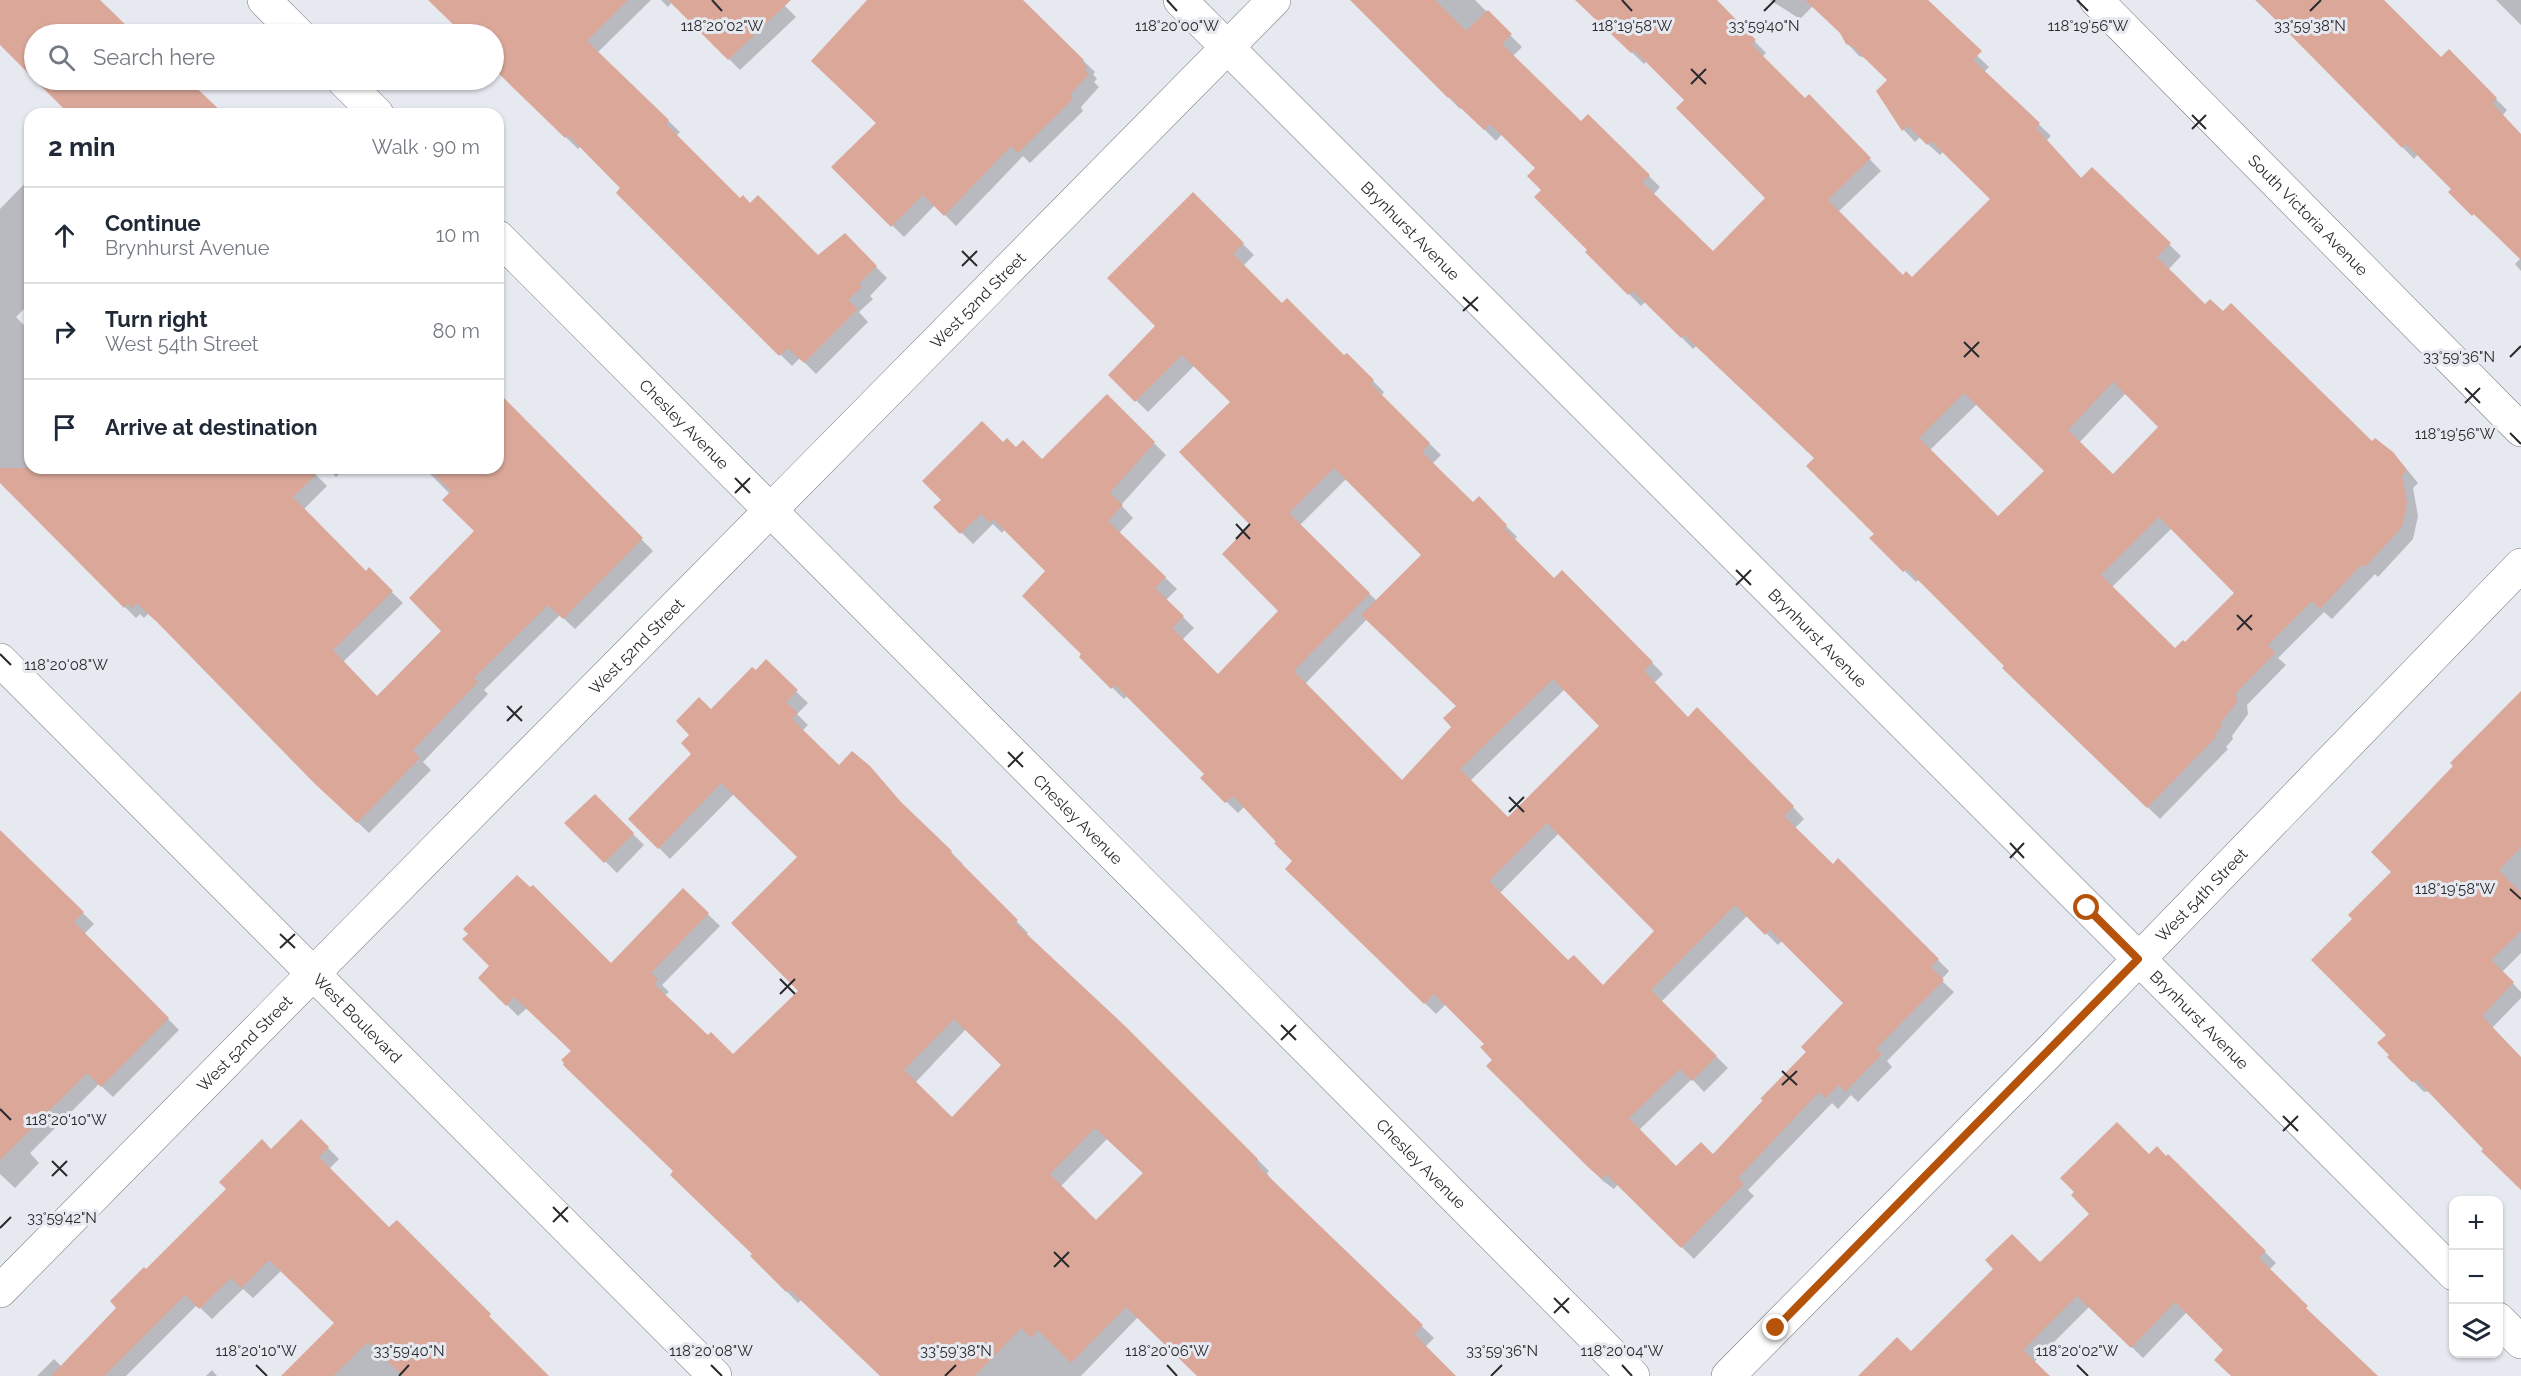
<!DOCTYPE html>
<html lang="en">
<head>
<meta charset="utf-8">
<style>
	body { margin:0; font-family:Raleway,sans-serif; background:#f6f6f7; color:#1f2937 }
	.controls { position:absolute; right:18px; bottom:18px; display:grid; overflow:hidden; border-radius:12px; box-shadow:0 2px 4px #0004 }
	.controls button { width:54px; height:54px; display:grid; place-items:center; padding:0; border:0; border-bottom:2px solid #e0e1e3; background:#fff; color:#1f2937; font:30px sans-serif }
	.stop { position:absolute; width:18px; height:18px; margin:-14px; border:4px solid #b45309; border-radius:50%; background:#fff }
	.stop.end { background:#b45309; border-color:#fff; box-shadow:0 2px 6px #0008 }
	.list { margin:0; padding:0; list-style:none }
	h2 { display:flex; justify-content:space-between; align-items:center; height:78px; margin:0; padding:0 24px; font-size:26px }
	h2 small { font-size:20px; font-weight:400; color:#747a83 }
	.list li { display:grid; grid-template-columns:39px 1fr auto; gap:18px; align-items:center; box-sizing:border-box; height:96px; padding:0 24px; border-top:2px solid #e0e1e3 }
	.list b { display:block; font-size:22px; white-space:nowrap }
	.list p { margin:0; font-size:20px; white-space:nowrap; color:#747a83 }
	.list em { font-size:20px; font-style:normal; color:#747a83 }
	.icon { flex:none; width:33px; height:33px; fill:none; stroke:currentColor; stroke-width:2; stroke-linecap:round; stroke-linejoin:round }
	.map { position:relative; flex:none; width:2521px; height:1376px; overflow:hidden }
	.search { position:absolute; background:#fff; box-shadow:0 2px 4px #0004; left:24px; top:24px; width:480px; height:66px; display:flex; align-items:center; gap:15px; box-sizing:border-box; padding:0 21px; border-radius:33px; color:#747a83; font-size:22px }
	.panel { position:absolute; background:#fff; box-shadow:0 2px 4px #0004; left:24px; top:108px; width:480px; height:366px; border-radius:18px }
	.map>svg:first-child { display:block }
</style>
</head>
<body>
<div class="map">
<svg width="2521" height="1376" viewBox="0 0 2521 1376">
	<rect width="100%" height="100%" fill="#e7e9f1"/>
	<g fill="#0003" fill-rule="evenodd">
		<path d="M0,0h98l35,34h-99v43l-34,-34z"/>
		<path d="M432,0h219l-54,53 83,79 -4,4 64,64 78,57 26,-22 43,43 -17,18 3,3 -14,13 9,10 -52,52 -16,-16 -8,8 -174,-173 5,-5 -42,-42 -3,3 -40,-39 -44,-49v-27h-27z"/>
		<path d="M661,0h118l17,17 -56,53 -68,-68 -4,5z"/>
		<path d="M869,0h152l74,72 -2,2 4,5 -3,3 5,5 -18,20 2,4 -53,52 -7,-7 -67,70 -21,-21 -31,32 -71,-70 45,-43z"/>
		<path d="M1378,0h97l47,47 -9,9 68,67 68,53 11,11 -7,8 60,58 54,-55 -81,-98 -39,-39 -3,3 -26,-25 15,-39h82l51,53 -4,4 43,43 4,-4 72,75 -43,41 65,65 9,2 80,-80 -48,-48 -4,4 -20,-18 -5,5 -11,-12 -26,-39 11,-11 -22,-22 -8,-2 -12,-13 -6,-10 -28,-27 -13,13 -30,-19h148l71,67 -5,5 67,64 -4,4 35,39 10,-10 89,87 -13,14 37,36 167,137 20,11 12,12 14,17 -5,5 5,28 -5,23 -35,38 -3,-3 -43,45 -8,-7 -46,46 8,7 -39,40 1,9 -16,22 1,3 -7,8 2,2 -68,70 -145,-139 -9,-14 -87,-87 -3,3 -45,-44 5,-4 -60,-76 -120,-112 -3,3 -47,-48 -5,5 -54,-54 2,-2 -46,-60 -6,-22 -35,-34 -6,7 -34,-34 -2,2 -95,-96zM2126,393l34,34 -47,49 -34,-33zM1977,404l69,67 -48,48 -69,-68zM2172,528l64,65 -51,51 -10,6 -63,-63z"/>
		<path d="M2255,0h127l59,59 8,-7 58,58 -5,6 19,19v123l-71,-66 3,-3 -35,-35 -4,5 -114,-117z"/>
		<path d="M2496,0h25v25z"/>
		<path d="M37,80h141l22,21 22,13h-151z"/>
		<path d="M30,178v125l-14,14 14,14v137h279l18,18 -24,24 63,63 3,-3 34,33 -60,59 34,36 66,-67 33,-100 -26,-37 -26,-26h74v-74l155,157 -78,78 -15,-14 -76,75 4,4 -65,68 8,8 -62,63 -41,-39 -161,-164 -19,-16 -4,4 -4,-4 -4,4 -136,-136v-273z"/>
		<path d="M1193,194l61,61 -11,11 39,39 62,52 3,-2 37,37 -3,4 60,59 -9,9 41,40 6,-6 38,39 -3,3 40,40 73,57 36,37 -9,9 34,35 98,81 18,20 -9,9 38,38 5,-6 111,111 -8,9 13,12 -67,69 5,6 -34,35 -7,-7 -13,14 -6,-6 -84,87 6,6 -60,63 -76,-75 -4,5 -11,-8 -115,-115 7,-6 -9,-16 -40,-40 -10,10 -138,-134 -4,-19 -49,-55 -7,7 -36,-35 4,-4 -78,-79 -4,4 -43,-42 2,-3 -36,-83 -42,-42 -3,4 -9,-9 -20,20 -37,-37 67,-62 39,16 65,-65 59,59 -45,50 12,13 -14,15 58,56 -11,11 28,28 -12,12 36,36 62,-65 -48,-209 -37,-37 -47,47 -38,-37 48,-49zM1347,478l76,77 -46,46 -78,-75zM1367,619l91,87 -4,21 -51,55 -98,-98zM1565,689l36,37 -93,93 -38,-38zM1559,833l97,98 -53,56 -35,-24 -69,-69zM1748,915l30,30 5,-5 63,63 -38,49 -95,104 -37,12 -37,-38 53,-51 12,13 24,-24 -67,-66z"/>
		<path d="M2521,258v13l-6,-7z"/>
		<path d="M327,468h19l-10,9z"/>
		<path d="M766,662l42,41 -11,11 11,11 -6,6 37,36 71,45 53,52 -2,1 67,68 -2,2 97,91 146,145 -2,2 5,8 162,157 -9,9 29,29h-255l-61,-59 -57,59h-192l-88,-76 -3,3 -46,-47 2,-2 -79,-82 -102,-121 -46,-43 -9,8 -38,-38 131,-13 72,-75 37,36 -58,59 7,7 -5,4 44,41 25,19 68,-65 -2,-134 -65,-63 -64,65 -40,-40 63,-65 18,-43zM966,1029l37,36 -51,54 -37,-36zM1107,1139l37,35 -48,48 -35,-36z"/>
		<path d="M2521,693v260l-19,19 19,20v6l-29,30 29,30v130l-91,-97 -6,1 -11,-11 -25,-46 -34,-116 39,-47 62,-106z"/>
		<path d="M595,796l49,49 -27,28 -50,-50z"/>
		<path d="M4,835l90,89 -10,10 95,96 -66,67 -14,-13 -69,69 9,10 -24,25 -15,-14v-338z"/>
		<path d="M301,1121l38,38 -10,10 60,60 159,147h-244l32,-53 -54,-53 -29,28 -10,-9 -31,30 -15,-14 -71,71h-89l17,-17 8,8 56,-59 28,-37z"/>
		<path d="M2149,1156h19l108,107 -7,7 48,50 59,56h-143l-8,-26 -38,-38 -44,46 -53,-52 -56,56 14,14h-169l32,-23 84,-84 45,-5z"/>
		<path d="M212,1370l5,6h-11z"/>
	</g>
	<g fill="#daa799" fill-rule="evenodd">
		<path d="M0,0h100l30,29 3,-3 8,8h-107v45l-34,-34z"/>
		<path d="M428,0h200l-41,41 82,79 -3,4 74,74 3,-3 7,8 8,-8 60,60 27,-22 32,33 -18,18 3,3 -14,13 10,9 -54,54 -16,-15 -9,8 -163,-163 4,-5 -52,-53 -3,3 -70,-68 3,-2 -4,-4v-30h-31z"/>
		<path d="M668,0h123l-63,60z"/>
		<path d="M867,0h156l61,60 -2,2 5,5 -3,2 5,5 -19,21 3,4 -55,54 -7,-7 -67,70 -21,-21 -32,32 -60,-60 45,-44 -65,-62z"/>
		<path d="M1350,0h85l31,31 22,-21 24,24 -10,10 79,77 7,-7 62,61 -8,7 71,69 52,-53 -89,-90 8,-8 -50,-50 -3,3 -56,-53h142l39,40 -5,4 54,54 4,-4 62,64 -43,42 75,75 3,-4 6,6 78,-78 -59,-58 -4,4 -19,-19 -6,5 -26,-40 11,-11 -34,-33 -7,-3 -6,-11 -35,-33h123l54,51 -9,9 67,63 -4,5 45,50 11,-11 79,76 -14,14 48,47 5,-5 13,12 8,-8 141,138 3,-3 18,14 14,18 -5,6 5,27 -5,24 -37,40 -3,-3 -42,45 -8,-8 -44,44 7,8 -39,40 1,9 -17,22 2,2 -7,8 2,2 -70,72 -145,-140 2,-2 -97,-97 -4,3 -34,-34 5,-4 -68,-68 8,-8 -130,-123 -3,3 -48,-47 -5,4 -43,-43 2,-2 -53,-53 7,-7 -14,-14 8,-8 -45,-44 -6,6 -35,-33 -1,1zM2113,382l45,45 -45,47 -45,-44zM1964,393l80,78 -46,45 -79,-78zM2159,517l75,76 -49,49 -2,-2 -8,8 -74,-73z"/>
		<path d="M2256,0h128l57,57 8,-8 48,49 -5,5 29,31v126l-47,-46 -2,2 -24,-24 3,-3 -45,-45 -4,4z"/>
		<path d="M35,80h153l36,34h-155z"/>
		<path d="M1193,192l51,51 -11,11 49,49 5,-5 57,57 3,-2 27,27 -3,4 59,59 -8,9 51,50 6,-6 28,29 -3,3 50,50 8,-8 91,92 -9,9 44,46 9,-10 97,99 -10,10 49,48 5,-6 101,101 -8,8 13,13 -68,69 6,5 -37,38 -6,-7 -14,13 -6,-6 -81,86 6,6 -63,64 -75,-74 -4,5 -12,-10 -104,-103 6,-6 -12,-13 4,-3 -50,-50 -10,10 -139,-135 7,-8 -18,-18 2,-1 -43,-46 -8,7 -25,-25 4,-4 -89,-89 -4,4 -32,-32 2,-3 -59,-58 23,-25 -52,-52 -3,4 -9,-9 -21,20 -27,-27 8,-7 -19,-19 60,-60 21,21 4,-4 9,9 7,-7 19,19 65,-65 48,48 -45,51 13,12 -15,16 58,56 -11,11 29,28 -12,12 46,46 60,-63 -56,-57 28,-29 -71,-73 51,-50 -48,-47 -47,47 -27,-27 47,-49 -48,-48zM1334,468l87,87 -60,60 95,91 -13,12 8,9 -49,53 -108,-109 76,-78 -81,-80zM1553,679l46,47 -91,91 -48,-48zM1547,823l107,108 -51,54 -29,-30 -6,5 -79,-79zM1735,905l30,30 5,-5 73,73 -42,44 5,5 -46,47 3,1 -50,54 -12,-12 -25,24 -47,-48 51,-49 12,12 25,-25 -66,-66z"/>
		<path d="M498,392l145,146 -80,81 -15,-14 -74,73 4,4 -65,68 7,8 -63,65 -43,-40 -158,-162 -20,-18 -4,5 -5,-4 -3,4 -124,-125v-15h323l-30,29 73,74 3,-4 24,24 -60,59 44,46 64,-65 -32,-33 65,-67 -32,-31 9,-9 -24,-23h71z"/>
		<path d="M766,659l32,31 -12,12 12,11 -6,6 47,46 13,-14 18,15 31,36 51,49 -1,2 67,67 -3,3 109,102 134,134 -2,2 5,8 162,156 -9,9 42,42h-259l-71,-69 -55,56 -33,-33 -7,8 -10,-10 -46,48h-95l-91,-87 -3,3 -36,-36 2,-2 -82,-79 3,-4 -110,-106 1,-2 -3,-3 10,-9 -57,-54 -8,9 -28,-28 11,-12 -27,-27 6,-5 -5,-5 54,-54 13,12 3,-2 78,78 72,-75 26,25 -58,60 7,6 -4,5 54,51 3,-3 22,22 65,-63 -67,-68 66,-66 -76,-74 -63,66 -30,-30 63,-65 -10,-11 8,-8 -13,-14 23,-24 12,12 41,-42 4,3zM954,1019l47,46 -49,52 -48,-47zM1095,1128l48,45 -47,47 -46,-46z"/>
		<path d="M2521,691v156l-22,23 22,23v38l-30,29 23,22 -32,34 39,41v133l-40,-39 2,-2 -66,-69 -5,2 -25,-25 2,-2 -12,-12 9,-8 -75,-75 41,-41 -4,-4 43,-43 -20,-20 82,-86 -3,-3z"/>
		<path d="M595,794l39,39 -30,30 -40,-40z"/>
		<path d="M0,830l84,82 -10,10 95,96 -68,69 -14,-14 -87,87z"/>
		<path d="M301,1119l28,28 -10,10 70,70 8,-7 94,94 -2,2 60,60h-146l-35,-34 -35,34h-52l53,-53 -65,-63 -28,28 -10,-10 -32,31 -14,-14 -81,81h-53l65,-68 -6,-7 34,-34 2,2 80,-80 -7,-7 43,-43 9,10z"/>
		<path d="M2117,1122l32,32 8,-8 9,10 2,-2 98,97 -7,7 49,48 -2,2 72,68h-147l-17,-16 9,-10 -48,-48 -44,46 -54,-52 -54,54 27,26h-192l39,-39 14,14 82,-82 -8,-9 27,-26 28,28 49,-48 -18,-19 3,-3 -14,-14z"/>
	</g>
	<g fill="none" stroke-linecap="round" stroke-linejoin="round">
		<defs>
			<g id="minor">
				<path d="M264,0l34,34"/>
				<path id="s1" d="M1180,0l1274,1274"/>
				<path id="s2" d="M2096,0l425,430"/>
				<path d="M343,80l34,34"/>
				<path id="s3" d="M498,237l1135,1139"/>
				<path id="s4" d="M0,1291l1274,-1291"/>
				<path d="M2498,1319l23,23"/>
			</g>
			<g id="tertiary">
				<path id="s5" d="M0,660l715,716"/>
				<path id="s6" d="M1728,1376l318,-321 475,-490"/>
			</g>
		</defs>
		<use href="#minor" stroke="#76777f" stroke-width="34"/>
		<use href="#tertiary" stroke="#76777f" stroke-width="34"/>
		<use href="#minor" stroke="#fff" stroke-width="33"/>
		<use href="#tertiary" stroke="#fff" stroke-width="33"/>
	</g>
	<g fill="none" stroke-linecap="round" stroke-linejoin="round">
		<path stroke="#b45309" stroke-width="8" d="M1776,1328l362,-369 -51,-51"/>
	</g>
	<path fill="none" stroke="#2a2a2e" stroke-width="2" d="M712,0l10,11M1167,0l10,11M1622,0l10,11M2077,0l11,11M1764,11l11,-11M2310,11l11,-11M1691,69l15,15M1691,84l15,-15M2192,115l14,14M2192,129l14,-14M962,251l15,15M962,266l15,-15M1463,297l15,14M1463,311l15,-14M1964,342l15,15M1964,357l15,-15M2510,357l11,-11M2465,388l15,15M2465,403l15,-15M2510,433l11,11M735,478l15,15M735,493l15,-15M1236,524l14,15M1236,539l14,-15M1736,570l15,15M1736,585l15,-15M2237,615l15,15M2237,630l15,-15M0,654l11,11M507,706l15,15M507,721l15,-15M1008,752l15,15M1008,767l15,-15M1509,797l15,15M1509,812l15,-15M2010,843l14,15M2010,858l14,-15M2510,889l11,10M280,934l15,14M280,948l15,-14M780,979l15,15M780,994l15,-15M1281,1025l15,15M1281,1040l15,-15M1782,1071l15,14M1782,1085l15,-14M0,1109l11,11M2283,1116l15,15M2283,1131l15,-15M52,1161l15,15M52,1176l15,-15M553,1207l15,15M553,1222l15,-15M0,1228l11,-11M1054,1252l15,15M1054,1267l15,-15M1554,1298l15,15M1554,1313l15,-15M256,1365l11,11M711,1365l11,11M1167,1365l10,11M1622,1365l10,11M2077,1365l11,11M399,1376l10,-11M945,1376l11,-11M1491,1376l11,-11"/>
	<g text-anchor="middle" stroke-width="6" stroke-linejoin="round" paint-order="stroke">
		<g font-size="16" fill="#2a2a2e" stroke="#e7e9f1">
			<text dy="6" stroke="none"><textPath href="#s2" startOffset="302">South Victoria Avenue</textPath></text>
			<text dy="6" stroke="none"><textPath href="#s1" startOffset="326">Brynhurst Avenue</textPath></text>
			<text dy="6" stroke="none"><textPath href="#s4" startOffset="1392">West 52nd Street</textPath></text>
			<text dy="6" stroke="none"><textPath href="#s3" startOffset="264">Chesley Avenue</textPath></text>
			<text dy="6" stroke="none"><textPath href="#s1" startOffset="902">Brynhurst Avenue</textPath></text>
			<text dy="6" stroke="none"><textPath href="#s4" startOffset="906">West 52nd Street</textPath></text>
			<text dy="6" stroke="none"><textPath href="#s3" startOffset="822">Chesley Avenue</textPath></text>
			<text dy="6" stroke="none"><textPath href="#s6" startOffset="675">West 54th Street</textPath></text>
			<text dy="6" stroke="none"><textPath href="#s5" startOffset="506">West Boulevard</textPath></text>
			<text dy="6" stroke="none"><textPath href="#s1" startOffset="1442">Brynhurst Avenue</textPath></text>
			<text dy="6" stroke="none"><textPath href="#s4" startOffset="348">West 52nd Street</textPath></text>
			<text dy="6" stroke="none"><textPath href="#s3" startOffset="1308">Chesley Avenue</textPath></text>
		</g>
	</g>
	<g font-size="15" text-anchor="middle" fill="#2a2a2e" stroke="#e7e9f1" stroke-width="6" stroke-linejoin="round" paint-order="stroke">
		<text x="1632" y="31">118°19'58"W</text>
		<text x="722" y="31">118°20'02"W</text>
		<text x="1177" y="31">118°20'00"W</text>
		<text x="2088" y="31">118°19'56"W</text>
		<text x="1764" y="31">33°59'40"N</text>
		<text x="2310" y="31">33°59'38"N</text>
		<text x="2459" y="362">33°59'36"N</text>
		<text x="2455" y="439">118°19'56"W</text>
		<text x="66" y="670">118°20'08"W</text>
		<text x="2455" y="894">118°19'58"W</text>
		<text x="66" y="1125">118°20'10"W</text>
		<text x="62" y="1223">33°59'42"N</text>
		<text x="409" y="1356">33°59'40"N</text>
		<text x="956" y="1356">33°59'38"N</text>
		<text x="1502" y="1356">33°59'36"N</text>
		<text x="256" y="1356">118°20'10"W</text>
		<text x="711" y="1356">118°20'08"W</text>
		<text x="1167" y="1356">118°20'06"W</text>
		<text x="1622" y="1356">118°20'04"W</text>
		<text x="2077" y="1356">118°20'02"W</text>
	</g>
</svg>
<div class="controls">
<button>+</button>
<button>−</button>
<button><svg class="icon" aria-label="layers" viewBox="0 0 24 24"><path d="M12 4l9 5-9 5-9-5zM3 14l9 5 9-5"/></svg></button>
</div>
<div class="stop" style="left:2087px;top:908px"></div>
<div class="stop end" style="left:1776px;top:1328px"></div>
<div class="search"><svg class="icon" aria-label="search" viewBox="0 0 24 24"><circle cx="10" cy="10" r="6"/><path d="M15 15l6 6"/></svg>Search here</div>
<section class="panel">
<h2>2 min<small>Walk · 90 m</small></h2>
<ul class="list">
<li><svg class="icon" aria-label="ahead" viewBox="0 0 24 24"><path d="M12 20V5M6 11l6-6 6 6"/></svg><div><b>Continue</b><p>Brynhurst Avenue</p></div><em>10 m</em></li>
<li><svg class="icon" aria-label="right" viewBox="0 0 24 24"><path d="M7 20v-9h11M14 6l5 5-5 5"/></svg><div><b>Turn right</b><p>West 54th Street</p></div><em>80 m</em></li>
<li><svg class="icon" aria-label="arrive" viewBox="0 0 24 24"><path d="M6 21V4h12l-3 4 3 4H6"/></svg><div><b>Arrive at destination</b></div></li>
</ul>
</section>
</div>
</body>
</html>
